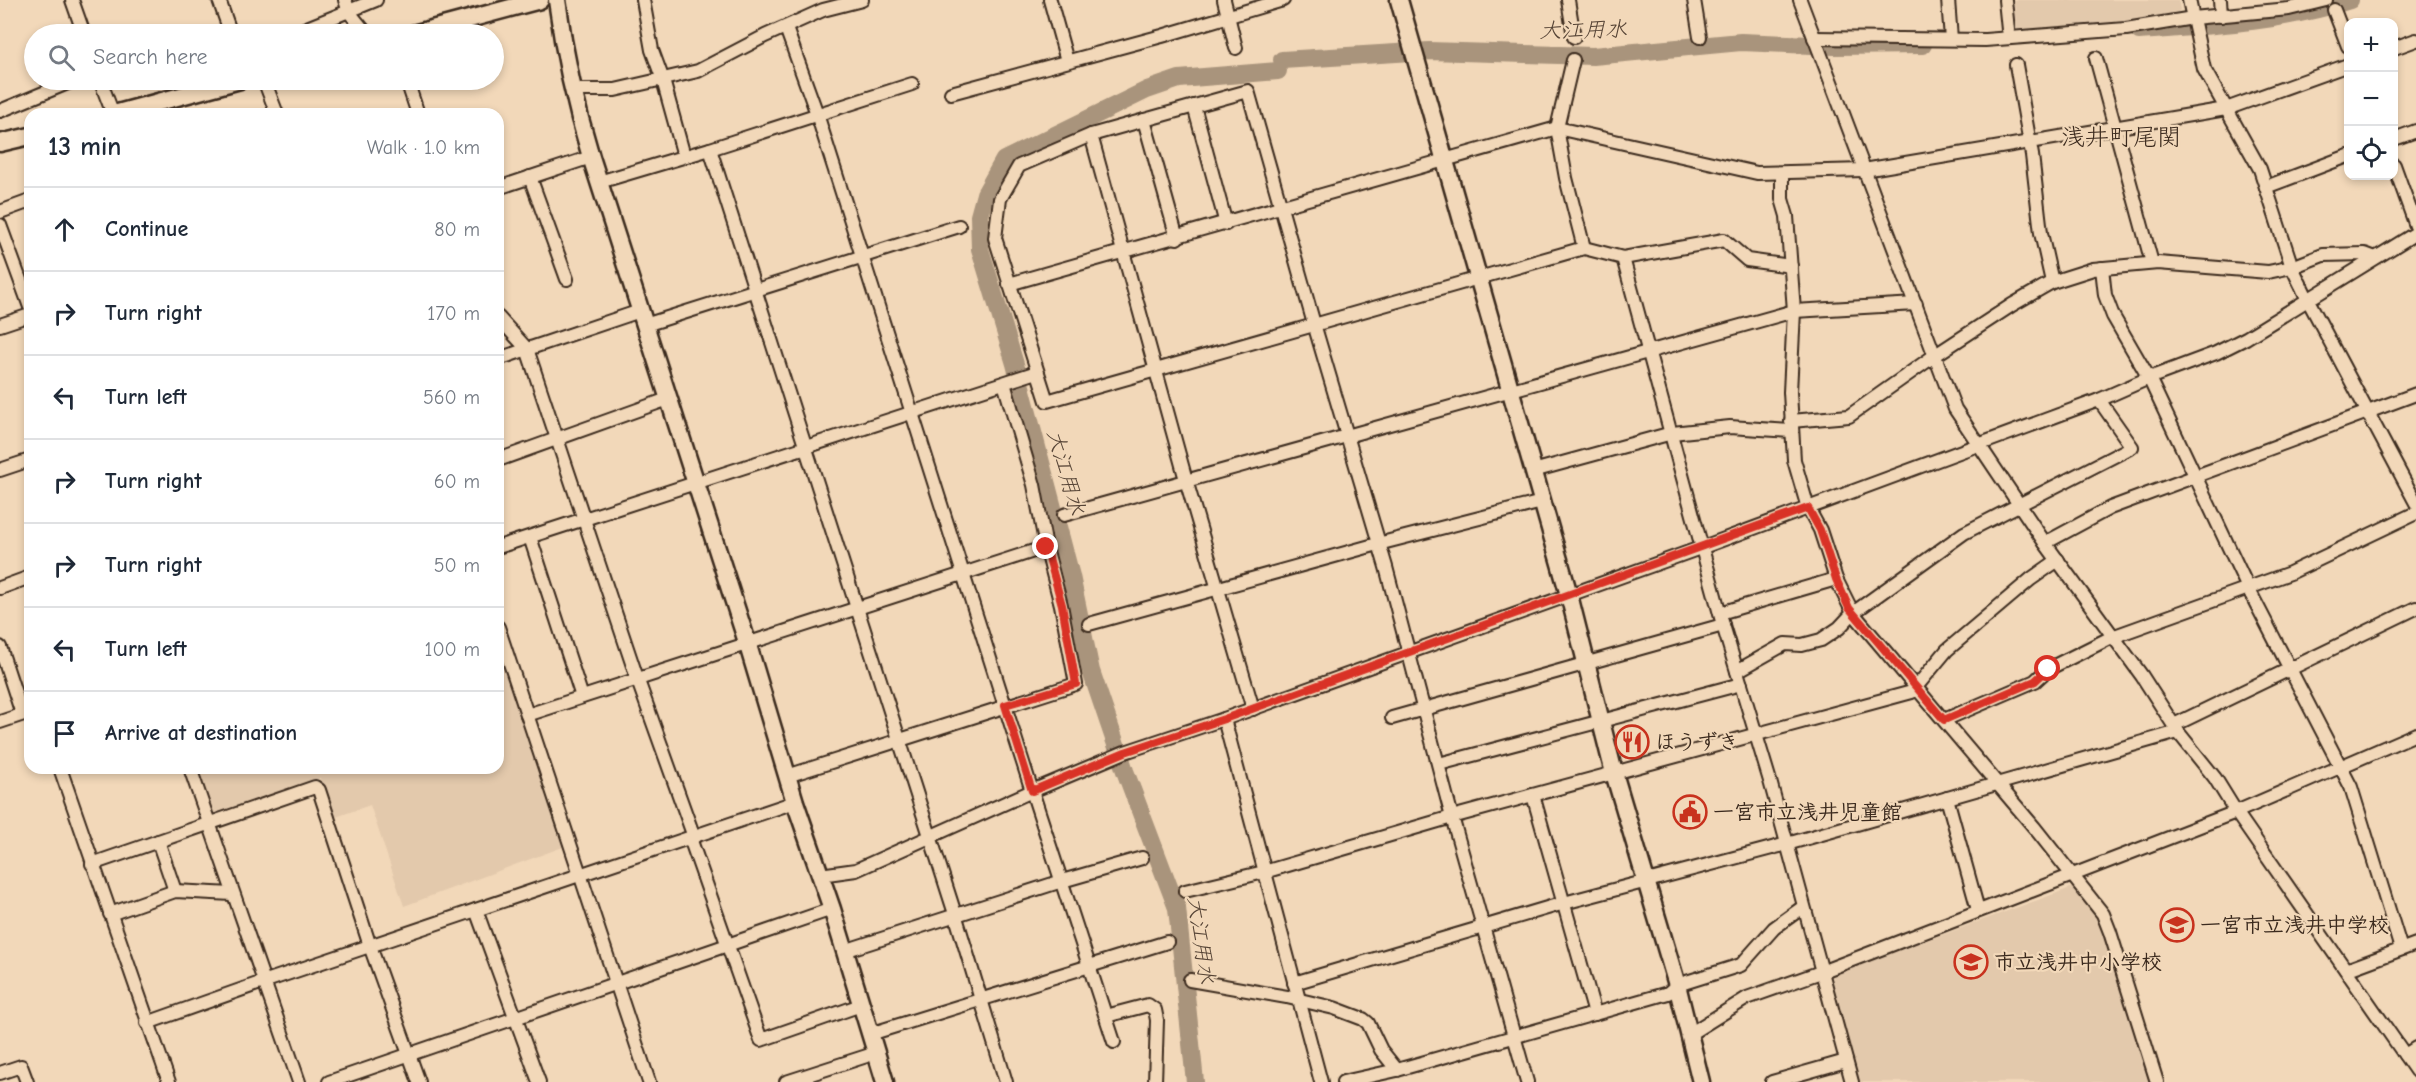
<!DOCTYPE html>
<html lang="en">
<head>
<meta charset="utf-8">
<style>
	body { margin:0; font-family:"Comic Neue","Klee One",sans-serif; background:#f6f6f7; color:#1f2937 }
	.controls { position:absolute; right:18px; top:18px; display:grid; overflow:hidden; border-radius:12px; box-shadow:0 3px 9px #0003 }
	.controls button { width:54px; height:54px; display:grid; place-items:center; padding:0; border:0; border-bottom:2px solid #e0e1e3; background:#fff; color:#1f2937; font:30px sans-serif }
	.stop { position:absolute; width:18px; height:18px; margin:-14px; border:4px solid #d93025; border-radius:50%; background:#fff }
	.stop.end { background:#d93025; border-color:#fff; box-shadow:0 2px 6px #0008 }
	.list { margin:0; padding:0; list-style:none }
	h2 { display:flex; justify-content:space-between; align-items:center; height:78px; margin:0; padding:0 24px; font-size:26px }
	h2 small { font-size:20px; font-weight:400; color:#747a83 }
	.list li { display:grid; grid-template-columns:39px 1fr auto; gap:18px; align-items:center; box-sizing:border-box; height:84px; padding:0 24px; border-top:2px solid #e0e1e3 }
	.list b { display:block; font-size:22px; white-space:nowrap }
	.list em { font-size:20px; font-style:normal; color:#747a83 }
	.icon { flex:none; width:33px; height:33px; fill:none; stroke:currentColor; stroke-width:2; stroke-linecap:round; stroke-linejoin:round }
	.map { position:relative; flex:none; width:2416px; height:1082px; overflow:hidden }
	.search { position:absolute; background:#fff; box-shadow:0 3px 9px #0003; left:24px; top:24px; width:480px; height:66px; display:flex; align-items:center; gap:15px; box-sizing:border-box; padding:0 21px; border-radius:33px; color:#747a83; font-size:22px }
	.panel { position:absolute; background:#fff; box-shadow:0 3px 9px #0003; left:24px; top:108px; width:480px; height:666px; border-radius:18px }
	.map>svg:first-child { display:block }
</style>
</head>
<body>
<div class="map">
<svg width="2416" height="1082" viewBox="0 0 2416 1082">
	<rect width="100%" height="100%" fill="#f2d8b9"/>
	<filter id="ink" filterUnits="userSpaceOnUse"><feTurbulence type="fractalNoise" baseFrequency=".0167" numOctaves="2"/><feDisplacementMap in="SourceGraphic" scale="12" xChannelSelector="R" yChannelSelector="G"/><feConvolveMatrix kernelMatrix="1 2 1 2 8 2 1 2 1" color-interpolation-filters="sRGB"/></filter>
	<g filter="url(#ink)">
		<g fill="#e3c9ac">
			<path d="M2014,0h164l2,10 -12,12 -152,8z"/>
			<path d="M498,639l70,206 -164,61 -34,-101 -37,13 -13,-40 -108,37 -15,-47h301z"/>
			<path d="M2076,886l24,34 52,162h-293l-27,-97v-7l6,-5z"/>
		</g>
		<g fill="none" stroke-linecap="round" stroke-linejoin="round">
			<g stroke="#a9947c" stroke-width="18">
				<path d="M2139,31c69,-5 144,-9 211,-31"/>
				<path d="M1282,60l147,-9 164,5 148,-14 93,4 89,-1"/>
				<path d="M1195,1082l-18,-174 -52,-137 -34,-100 -20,-95 -56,-212 -35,-115 -1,-33 6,-22 19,-34 143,-70 32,-11 99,-8"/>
			</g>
			<defs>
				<g id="street">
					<path d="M72,0l12,34"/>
					<path d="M219,0l12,34"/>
					<path d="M345,0l4,12 18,22"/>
					<path d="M643,0l9,50 11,30 21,76"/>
					<path d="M1050,0l17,61"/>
					<path d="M1224,0l12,48"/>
					<path d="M1568,0l6,37"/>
					<path d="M1694,0l6,37"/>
					<path d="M1800,0l155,409 90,134 97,133 36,56 37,46 21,34 180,259"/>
					<path d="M1948,0l3,39"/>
					<path d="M2005,0l3,30"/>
					<path d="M2189,0l15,69 56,100 32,98 16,33 108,203"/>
					<path d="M2220,0l1,16"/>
					<path d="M2334,10l14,36"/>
					<path d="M786,28l31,86 215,677 82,251"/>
					<path d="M292,34l84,-34"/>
					<path d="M1814,38l171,2 141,-11 67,-11 96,-9 37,-9"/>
					<path d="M2394,48l22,-8"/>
					<path d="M2096,58l56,205"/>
					<path d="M1573,60l-16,68 9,50 18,70"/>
					<path d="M2016,65l16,90 9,78 11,49"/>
					<path d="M100,80l13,34"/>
					<path d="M264,80l13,34"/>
					<path d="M404,80l4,4 10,30"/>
					<path d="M572,90h43l83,-19 67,-35 58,-26 39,-10"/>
					<path d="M951,93l211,-57 121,-36"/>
					<path d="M1194,106l32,118"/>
					<path d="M0,111l70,-29 14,-2"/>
					<path d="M1144,120l33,118"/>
					<path d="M1091,135l95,345 67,229"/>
					<path d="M2394,139l22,-8"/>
					<path d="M710,149l246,768 50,165"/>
					<path d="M2394,165l22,61"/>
					<path d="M1782,173v26l5,17 7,95 -4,81 4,68 14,48 12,22 16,49 17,34 181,214 69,87 7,18 47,150"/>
					<path d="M530,177l37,102"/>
					<path d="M599,182l111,-33 202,-65"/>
					<path d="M2266,187l82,-31"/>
					<path d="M498,188l93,-31"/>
					<path d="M0,212l30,-11"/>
					<path d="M0,225l30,82"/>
					<path d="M1623,258l100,367 47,156 82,301"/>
					<path d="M2102,268l3,27 8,21 36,62 99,210 103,199 50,162"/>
					<path d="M1009,284l548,-156 200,45 107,-3 362,-61 122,-44"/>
					<path d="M498,317l29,32 110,329 57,159"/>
					<path d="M0,325l30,-10"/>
					<path d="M645,325l314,-99"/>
					<path d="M498,359l142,-48"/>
					<path d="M1791,421l58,-5 85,-60 78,-51 40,-23 41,-13 65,-6 110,9 24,-5 31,-12 42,-1 8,3"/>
					<path d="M498,460l170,-61"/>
					<path d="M0,470l30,-10"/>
					<path d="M1533,471l139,-38 58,-6 61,4"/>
					<path d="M1064,515l730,-204 122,-7"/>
					<path d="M530,537l52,160"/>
					<path d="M2045,543l65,-35 306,-114"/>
					<path d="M498,547l539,-175"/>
					<path d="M0,588l30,-11"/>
					<path d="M1720,613l116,-34"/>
					<path d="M1089,624l289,-80 164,-42"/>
					<path d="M498,627l151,455"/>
					<path d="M0,647l22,67"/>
					<path d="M1737,671l48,-27 17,1 19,-5 18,-12 14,-15 111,-80 168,-86 -33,-47"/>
					<path d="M527,715l519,-168"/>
					<path d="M1392,718l331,-93"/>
					<path d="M1224,719l97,363"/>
					<path d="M1944,720l91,-39 13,-12 64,-32 178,-64 126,-60"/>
					<path d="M0,722l30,-10"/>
					<path d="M2174,725l242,-117"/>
					<path d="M1439,764l302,-80"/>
					<path d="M60,768l109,314"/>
					<path d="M190,768l109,314"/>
					<path d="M787,776l289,-92 -15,-79 -15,-58 -12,-62 -30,-102"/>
					<path d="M1533,795l62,219"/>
					<path d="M1947,798l31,112"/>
					<path d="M690,838l71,202 100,-35"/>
					<path d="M158,841l17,50"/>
					<path d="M92,864l223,-77 4,3 51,156 49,136"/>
					<path d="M820,875l36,-5 176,-79 93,-39 99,-33 479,-172 396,-147 50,-22 67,-25 30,-15 170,-105"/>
					<path d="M1185,891l79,-19 188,-55 460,-125 35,-42 84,-71 27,-19"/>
					<path d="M476,910l63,172"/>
					<path d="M110,914l65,-23 57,3"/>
					<path d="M844,951l218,-70 80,-23"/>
					<path d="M2346,970l70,-26"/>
					<path d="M1190,980l97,17 47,11 29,11 5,4 13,27 16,20"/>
					<path d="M1294,983l270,-80 223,-59 391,-112"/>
					<path d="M1106,1016l42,-11 7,5 2,10 -2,62"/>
					<path d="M147,1023l116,-41 532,-180"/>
					<path d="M870,1034l297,-92"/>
					<path d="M1688,1035l59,-37 74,-26 415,-160 180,-78"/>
					<path d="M2405,1055l11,-7"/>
					<path d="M0,1073l21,-7 6,16"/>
					<path d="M329,1082l503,-173"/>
					<path d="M786,1082l90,-29"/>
					<path d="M1343,1082l54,-12 271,-77 9,-8 64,-20 33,-37 29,-21"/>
					<path d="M1527,1082l-75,-265 -66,-250 -72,-243 -66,-233 -157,44 -72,31 -19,33 -5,39 52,163 537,-153 39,10 101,-18 23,20 44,6"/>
					<path d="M1772,1082l74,-21"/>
				</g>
				<g id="secondary">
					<path d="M557,0c7,54 18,105 34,157l156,485 48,160 37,107 53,173"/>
					<path d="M1399,0l170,595 45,178 63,212 24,97"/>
					<path d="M413,34l127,-34"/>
					<path d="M114,114l126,-34"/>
					<path d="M0,143l30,-7"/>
				</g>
			</defs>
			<use href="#street" stroke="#3b2a1e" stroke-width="16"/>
			<use href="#secondary" stroke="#3b2a1e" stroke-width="21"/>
			<use href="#street" stroke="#f2d8b9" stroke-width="12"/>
			<use href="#secondary" stroke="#f2d8b9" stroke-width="16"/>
		</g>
	</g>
	<g fill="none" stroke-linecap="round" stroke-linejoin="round" filter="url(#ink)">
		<path stroke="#d93025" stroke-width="8" d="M1046,547l16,58 14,79 -71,21 27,86 93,-39 99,-33 584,-211 12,22 16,49 13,29 95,112 91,-39 13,-12"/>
	</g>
	<defs>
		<symbol id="restaurant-ring" viewBox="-11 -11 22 22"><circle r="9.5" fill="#f2d8b9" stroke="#c8321e" stroke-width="1.5"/><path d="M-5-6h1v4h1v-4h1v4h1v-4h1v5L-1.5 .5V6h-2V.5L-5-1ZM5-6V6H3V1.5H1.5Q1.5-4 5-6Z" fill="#c8321e"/></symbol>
		<symbol id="civic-ring" viewBox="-11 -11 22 22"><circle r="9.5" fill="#f2d8b9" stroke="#c8321e" stroke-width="1.5"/><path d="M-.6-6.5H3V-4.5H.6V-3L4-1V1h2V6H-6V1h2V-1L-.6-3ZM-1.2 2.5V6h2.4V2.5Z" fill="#c8321e"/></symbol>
		<symbol id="school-ring" viewBox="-11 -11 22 22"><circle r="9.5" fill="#f2d8b9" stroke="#c8321e" stroke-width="1.5"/><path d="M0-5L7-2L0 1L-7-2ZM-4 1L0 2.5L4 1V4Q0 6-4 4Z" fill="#c8321e"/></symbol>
	</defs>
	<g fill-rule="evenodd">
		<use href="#restaurant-ring" x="1613" y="723" width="38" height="38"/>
		<use href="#civic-ring" x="1671" y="793" width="38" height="38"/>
		<use href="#school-ring" x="2158" y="906" width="38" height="38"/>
		<use href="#school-ring" x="1952" y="943" width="38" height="38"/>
	</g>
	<g text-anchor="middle" stroke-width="4.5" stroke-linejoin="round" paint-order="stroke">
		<g font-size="21" font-weight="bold" fill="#3b2a1e" stroke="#f2d8b9" text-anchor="start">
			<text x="1655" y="749">ほうずき</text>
			<text x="1713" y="819">一宮市立浅井児童館</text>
			<text x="2200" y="932">一宮市立浅井中学校</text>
			<text x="1994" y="969">市立浅井中小学校</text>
		</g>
		<g font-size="22" font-style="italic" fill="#564436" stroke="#f2d8b9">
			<text transform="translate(1583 29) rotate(-1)" y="8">大江用水</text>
			<text transform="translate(1067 472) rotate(74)" y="8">大江用水</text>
			<text transform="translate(1202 940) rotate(82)" y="8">大江用水</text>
		</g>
		<g font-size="24" fill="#3b2a1e" stroke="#f2d8b9">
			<text x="2121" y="145">浅井町尾関</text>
		</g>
	</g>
</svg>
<div class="controls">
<button>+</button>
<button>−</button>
<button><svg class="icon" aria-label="locate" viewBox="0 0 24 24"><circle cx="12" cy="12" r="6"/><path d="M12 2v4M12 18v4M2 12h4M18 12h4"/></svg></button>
</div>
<div class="stop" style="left:2048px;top:669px"></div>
<div class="stop end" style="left:1046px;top:547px"></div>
<div class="search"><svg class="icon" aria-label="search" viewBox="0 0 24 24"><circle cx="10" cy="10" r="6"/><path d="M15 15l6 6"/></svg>Search here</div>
<section class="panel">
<h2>13 min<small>Walk · 1.0 km</small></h2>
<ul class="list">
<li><svg class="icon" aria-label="ahead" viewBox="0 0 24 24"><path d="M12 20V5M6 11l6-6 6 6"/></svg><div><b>Continue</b></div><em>80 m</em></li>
<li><svg class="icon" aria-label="right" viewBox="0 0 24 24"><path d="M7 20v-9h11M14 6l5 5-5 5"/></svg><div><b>Turn right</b></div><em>170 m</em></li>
<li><svg class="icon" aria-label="left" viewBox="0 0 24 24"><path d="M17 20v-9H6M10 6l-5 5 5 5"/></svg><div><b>Turn left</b></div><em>560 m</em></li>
<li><svg class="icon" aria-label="right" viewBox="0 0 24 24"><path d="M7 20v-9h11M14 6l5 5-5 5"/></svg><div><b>Turn right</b></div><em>60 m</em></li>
<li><svg class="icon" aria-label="right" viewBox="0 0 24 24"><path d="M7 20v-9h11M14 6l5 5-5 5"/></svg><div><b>Turn right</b></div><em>50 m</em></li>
<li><svg class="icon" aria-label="left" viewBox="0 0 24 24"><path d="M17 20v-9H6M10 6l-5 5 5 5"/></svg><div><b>Turn left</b></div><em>100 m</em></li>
<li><svg class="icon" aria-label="arrive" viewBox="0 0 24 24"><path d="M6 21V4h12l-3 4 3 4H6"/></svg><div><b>Arrive at destination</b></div></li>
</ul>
</section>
</div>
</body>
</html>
